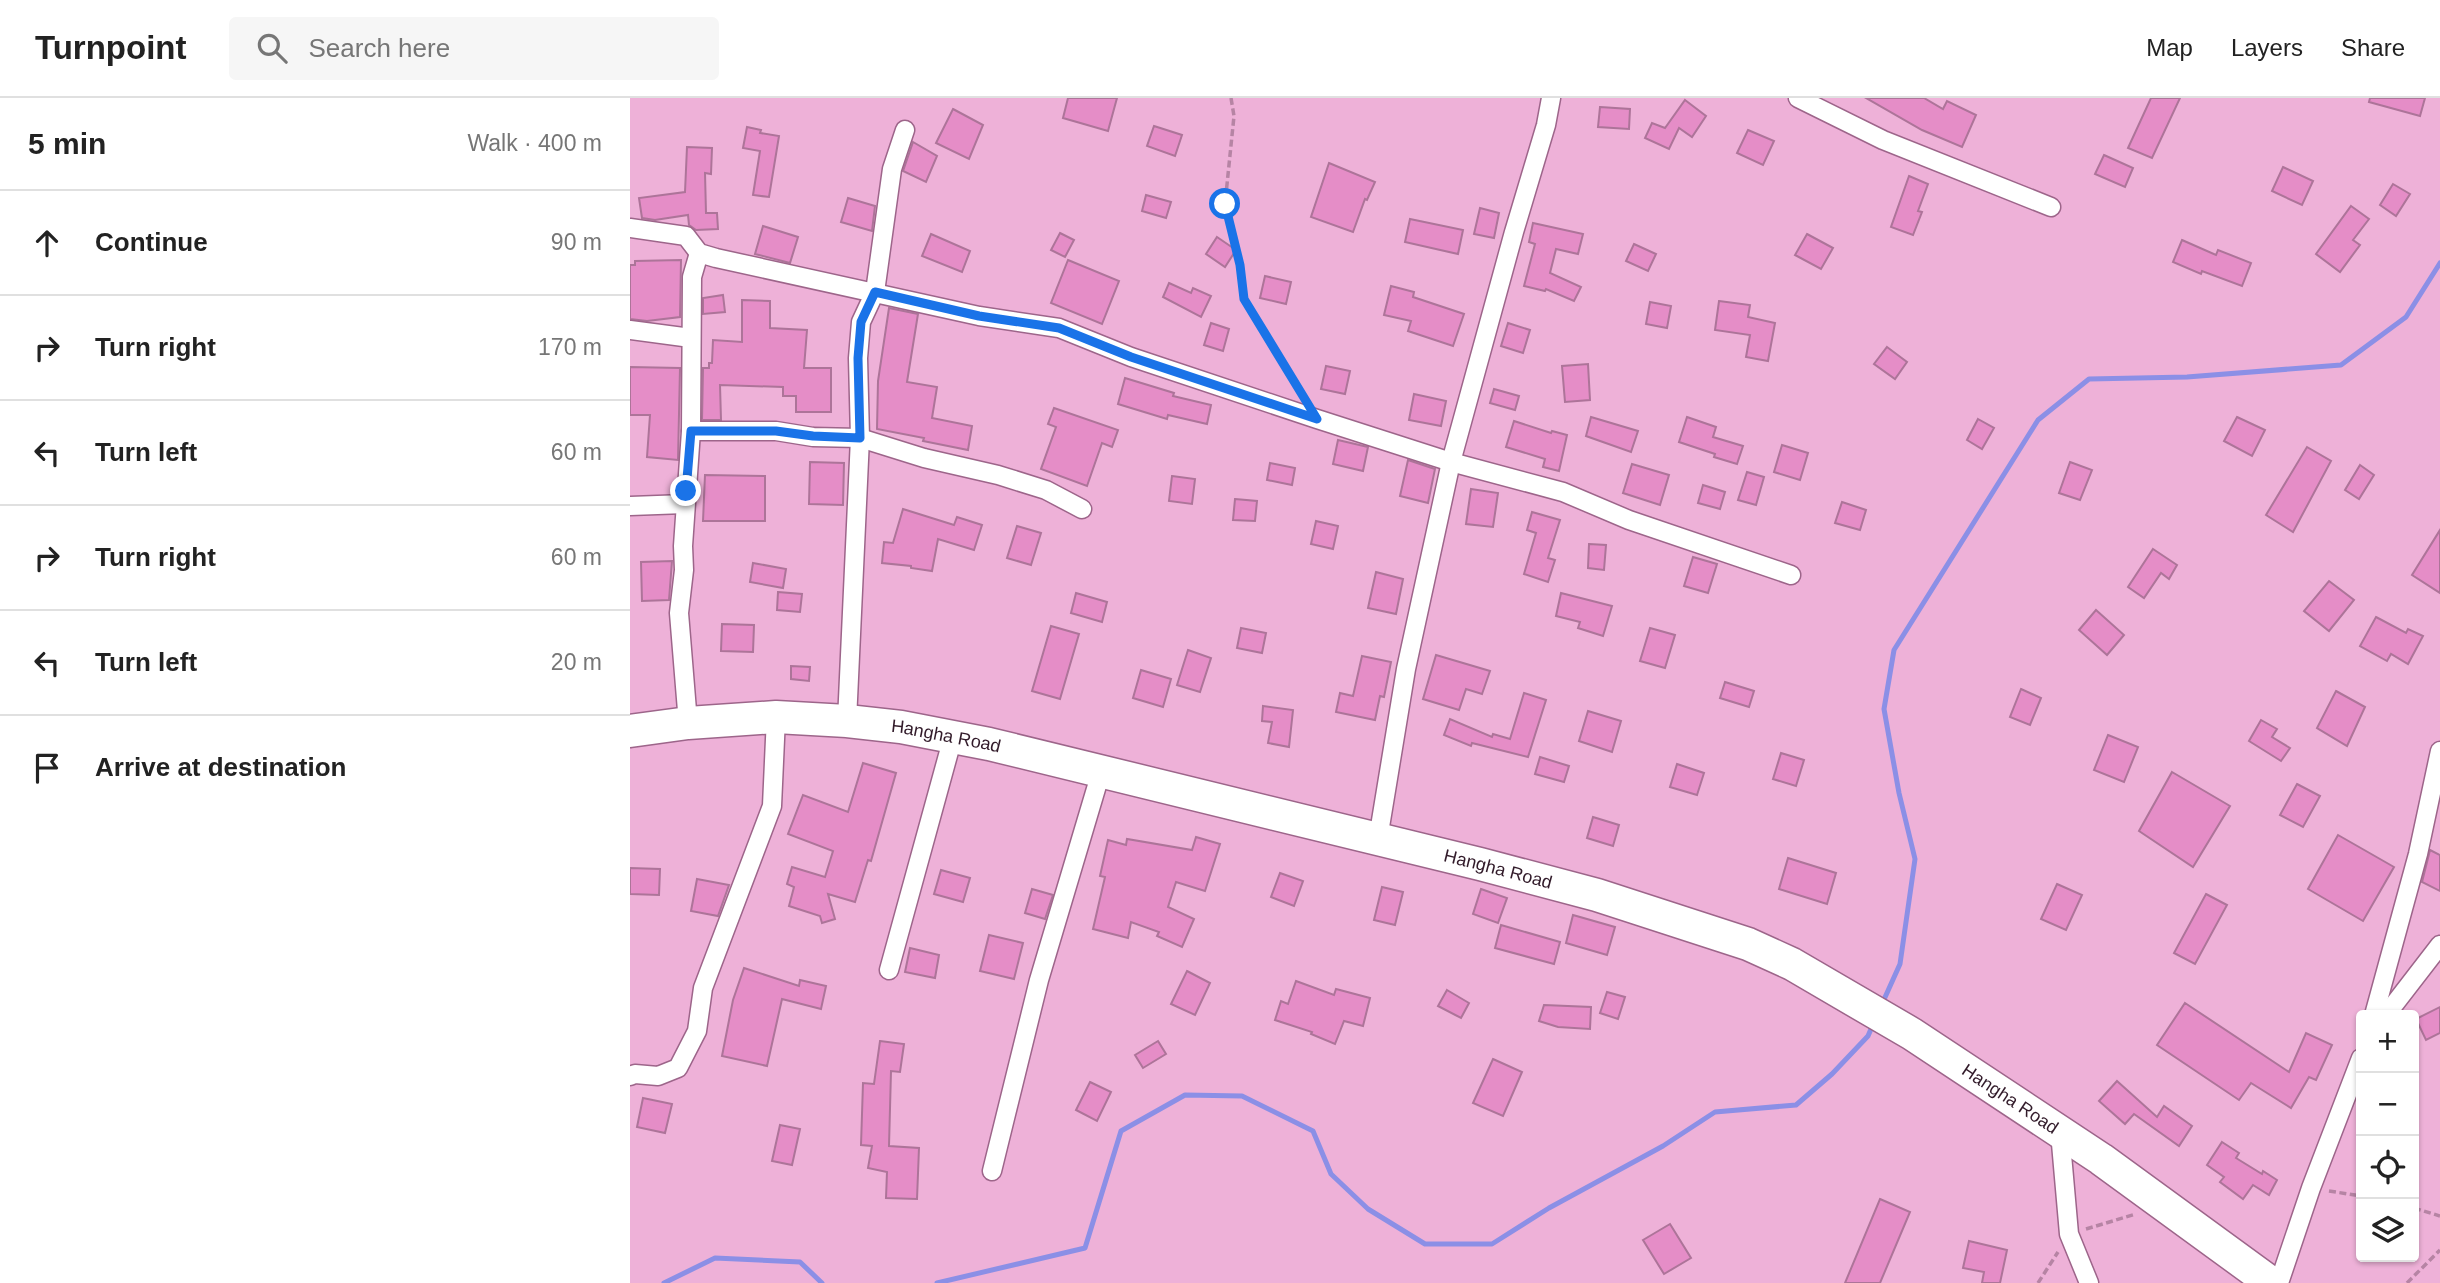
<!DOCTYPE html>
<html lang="en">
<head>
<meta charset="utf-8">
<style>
	body { margin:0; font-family:Arial,sans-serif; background:#f6f6f6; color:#222 }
	.controls { position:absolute; right:21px; bottom:21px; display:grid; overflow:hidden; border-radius:7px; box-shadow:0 2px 5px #0004 }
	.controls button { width:63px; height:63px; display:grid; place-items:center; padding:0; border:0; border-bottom:2px solid #e0e0e0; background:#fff; color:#222; font:35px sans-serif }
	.stop { position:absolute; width:21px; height:21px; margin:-16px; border:5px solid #1a73e8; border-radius:50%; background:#fff }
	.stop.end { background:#1a73e8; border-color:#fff; box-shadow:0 2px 7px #0008 }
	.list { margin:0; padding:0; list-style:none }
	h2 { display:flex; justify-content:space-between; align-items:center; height:91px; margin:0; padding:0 28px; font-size:30px }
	h2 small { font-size:23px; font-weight:400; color:#767676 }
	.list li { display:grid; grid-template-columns:46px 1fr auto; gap:21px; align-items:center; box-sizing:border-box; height:105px; padding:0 28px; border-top:2px solid #e0e0e0 }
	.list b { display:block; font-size:26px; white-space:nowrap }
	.list em { font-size:23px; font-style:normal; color:#767676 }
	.icon { flex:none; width:38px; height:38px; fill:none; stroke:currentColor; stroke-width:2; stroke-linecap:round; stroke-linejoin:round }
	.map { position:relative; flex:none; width:1810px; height:1185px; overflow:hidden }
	header { display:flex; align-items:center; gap:42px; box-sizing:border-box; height:98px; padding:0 35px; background:#fff; border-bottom:2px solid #e0e0e0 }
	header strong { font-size:33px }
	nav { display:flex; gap:38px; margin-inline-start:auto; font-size:24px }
	.search { width:490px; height:63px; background:#f6f6f6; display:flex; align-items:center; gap:18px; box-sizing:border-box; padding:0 24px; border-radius:7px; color:#767676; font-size:26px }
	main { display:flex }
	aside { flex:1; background:#fff }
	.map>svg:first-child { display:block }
</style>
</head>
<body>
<header>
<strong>Turnpoint</strong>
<div class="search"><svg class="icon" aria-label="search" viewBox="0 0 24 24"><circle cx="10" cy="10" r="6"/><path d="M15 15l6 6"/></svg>Search here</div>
<nav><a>Map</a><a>Layers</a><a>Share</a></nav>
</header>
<main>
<aside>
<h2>5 min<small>Walk · 400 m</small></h2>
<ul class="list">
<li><svg class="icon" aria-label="ahead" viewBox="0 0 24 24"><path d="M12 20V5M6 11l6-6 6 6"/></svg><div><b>Continue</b></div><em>90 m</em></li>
<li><svg class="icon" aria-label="right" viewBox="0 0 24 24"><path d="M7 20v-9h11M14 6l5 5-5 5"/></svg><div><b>Turn right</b></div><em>170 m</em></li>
<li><svg class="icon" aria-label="left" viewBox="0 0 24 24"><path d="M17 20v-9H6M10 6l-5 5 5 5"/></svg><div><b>Turn left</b></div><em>60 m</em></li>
<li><svg class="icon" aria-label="right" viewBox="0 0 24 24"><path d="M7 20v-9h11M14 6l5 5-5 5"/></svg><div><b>Turn right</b></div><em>60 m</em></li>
<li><svg class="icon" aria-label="left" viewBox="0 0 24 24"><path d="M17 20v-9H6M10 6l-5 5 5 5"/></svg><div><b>Turn left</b></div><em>20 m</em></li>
<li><svg class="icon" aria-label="arrive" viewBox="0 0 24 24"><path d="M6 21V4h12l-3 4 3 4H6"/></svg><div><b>Arrive at destination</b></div></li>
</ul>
</aside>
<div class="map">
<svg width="1810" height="1185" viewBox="0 0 1810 1185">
	<rect width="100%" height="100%" fill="#eeb1d8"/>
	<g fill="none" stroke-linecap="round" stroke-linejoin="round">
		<g stroke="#8b8fe6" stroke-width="5">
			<path d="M1252,906l18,-40 15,-105 -16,-66 -15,-84 10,-59 144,-230 51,-41 98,-2 154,-12 65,-48 34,-54"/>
			<path d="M34,1185l51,-25 85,4 22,21"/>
			<path d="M307,1185l148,-35 36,-117 64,-36 57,1 71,35 18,43 37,35 57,35h67l57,-36 114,-62 52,-34 81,-7 36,-31 36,-38 6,-14"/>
		</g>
	</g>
	<g fill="#e58dc7" stroke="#ad7499" stroke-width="2">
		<path d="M438,0h49l-9,33 -45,-13z"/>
		<path d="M1236,0h58l19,11 4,-8 29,14 -14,32 -40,-17z"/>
		<path d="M1521,0h29l-28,60 -24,-10z"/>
		<path d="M1740,0h55l-5,18 -51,-14z"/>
		<path d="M1055,2l21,16 -14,21 -13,-9 -10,21 -24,-11 7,-15 13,5z"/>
		<path d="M970,9l30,2 -1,20 -31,-2z"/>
		<path d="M323,11l30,16 -14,34 -33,-16z"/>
		<path d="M524,28l28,9 -7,21 -28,-10z"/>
		<path d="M117,29l14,3 -1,3 19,3 -10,61 -16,-2 7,-44 -17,-3z"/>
		<path d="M1118,32l26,11 -11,24 -26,-12z"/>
		<path d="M283,44l24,14 -11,26 -23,-11z"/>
		<path d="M57,49l25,1 -1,26 -6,-1 1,40h11l1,16 -22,1 -7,-5 -1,-10 -33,5 -13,-2 -3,-20 46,-6z"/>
		<path d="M1474,57l29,13 -8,19 -30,-13z"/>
		<path d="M699,65l46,19 -8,18 -2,-1 -12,33 -42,-15z"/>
		<path d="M1653,69l30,14 -11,24 -30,-14z"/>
		<path d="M1279,78l19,8 -10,27 4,1 -9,23 -22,-8z"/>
		<path d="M1763,86l17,10 -14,22 -16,-11z"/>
		<path d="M516,97l25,7 -5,16 -24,-7z"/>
		<path d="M218,100l27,8 -3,25 -31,-9z"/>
		<path d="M1721,108l18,13 -16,21 7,5 -20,27 -24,-18z"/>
		<path d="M850,110l19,5 -5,25 -20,-4z"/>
		<path d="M780,121l53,11 -5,24 -53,-12z"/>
		<path d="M903,125l50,11 -5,20 -22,-5 -6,24 31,14 -7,14 -28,-12 -1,2 -21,-5 11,-42 -6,-2z"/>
		<path d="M133,128l35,11 -8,26 -35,-9z"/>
		<path d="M430,135l14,7 -9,17 -14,-7z"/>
		<path d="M301,136l39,17 -8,21 -40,-16z"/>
		<path d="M1177,136l26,14 -12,21 -26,-14z"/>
		<path d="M587,139l19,13 -11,17 -19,-13z"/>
		<path d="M1552,142l34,15 2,-5 33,13 -9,23 -40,-15 -1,3 -28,-12z"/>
		<path d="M1004,146l22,10 -8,17 -22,-10z"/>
		<path d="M51,162l-1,57 -33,4 -17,-2v-54h5v-4z"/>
		<path d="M438,162l51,21 -17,43 -51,-21z"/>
		<path d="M635,178l26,6 -5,22 -26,-6z"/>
		<path d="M539,185l22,10 2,-5 18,8 -10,21 -38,-20z"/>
		<path d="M761,188l23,6 -1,5 51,17 -11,32 -45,-15 3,-10 -27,-6z"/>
		<path d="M93,197l2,17 -22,2v-16z"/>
		<path d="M112,202l28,1v27l37,2 -3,38h27v44h-35v-16h-13v-9l-63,-2 1,35h-19l1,-52h6v-5h3l1,-23 29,2z"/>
		<path d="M1089,203l31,4 -2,12 27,6 -7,38 -22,-4 4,-22 -35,-5z"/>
		<path d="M1020,204l21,4 -4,22 -21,-4z"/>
		<path d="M259,210l29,6 -11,68 30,5 -5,31 40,8 -4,24 -45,-9 1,-3 -47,-9 1,-48z"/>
		<path d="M581,225l18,6 -6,22 -19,-6z"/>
		<path d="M878,225l22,7 -7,23 -22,-7z"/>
		<path d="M1257,249l20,15 -12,17 -21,-15z"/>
		<path d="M958,266l2,36 -25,2 -3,-36z"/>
		<path d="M696,268l24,5 -5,23 -24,-5z"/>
		<path d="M0,269l50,1 -2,92 -31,-3 3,-42h-20z"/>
		<path d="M495,280l49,15 -1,3 38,9 -4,19 -39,-9 -1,4 -49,-15z"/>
		<path d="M864,291l25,7 -4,14 -25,-7z"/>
		<path d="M784,296l32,7 -5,25 -32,-6z"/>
		<path d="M424,310l64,22 -6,17 -10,-4 -15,43 -46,-17 15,-42 -8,-3z"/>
		<path d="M961,319l47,14 -7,21 -45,-16z"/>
		<path d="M1057,319l29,10 -3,10 30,9 -6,18 -23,-7 1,-3 -36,-12z"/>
		<path d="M1607,319l28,13 -13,26 -28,-15z"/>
		<path d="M1348,321l16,9 -12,21 -15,-9z"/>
		<path d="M884,323l37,12 1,-2 15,4 -8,36 -16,-4 2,-8 -39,-12z"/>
		<path d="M708,342l30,7 -5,24 -30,-7z"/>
		<path d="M1152,347l26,8 -8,27 -26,-8z"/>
		<path d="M1677,349l24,14 -38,71 -27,-17z"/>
		<path d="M778,362l27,9 -7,34 -28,-7z"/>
		<path d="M180,364l34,1 -1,42 -34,-1z"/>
		<path d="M1440,364l22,8 -12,30 -21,-7z"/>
		<path d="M640,365l25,5 -3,17 -25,-5z"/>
		<path d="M1002,366l37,11 -9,30 -37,-12z"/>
		<path d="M1730,367l14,10 -15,24 -14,-9z"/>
		<path d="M1117,374l17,5 -8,28 -18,-5z"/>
		<path d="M75,377l60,1v45h-62z"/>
		<path d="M542,378l23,3 -3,25 -23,-3z"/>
		<path d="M1073,387l22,7 -5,17 -22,-6z"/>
		<path d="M841,391l27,4 -5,34 -27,-3z"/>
		<path d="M605,401l22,2 -2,20 -22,-1z"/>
		<path d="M1212,404l24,8 -6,20 -25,-7z"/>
		<path d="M273,411l51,16 3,-8 25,8 -8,25 -36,-11 -6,32 -21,-3v-2l-29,-3 2,-21 9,1z"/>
		<path d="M902,414l28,8 -12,38 7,2 -7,22 -24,-8 12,-41 -9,-3z"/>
		<path d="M686,423l22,5 -5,23 -22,-5z"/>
		<path d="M387,428l24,7 -10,32 -24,-7z"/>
		<path d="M1810,432v63l-28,-18z"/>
		<path d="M959,446l17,1 -2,25 -16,-2z"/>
		<path d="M1523,451l24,16 -8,14 -8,-6 -17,25 -16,-11z"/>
		<path d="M1063,459l24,7 -9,29 -24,-7z"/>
		<path d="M42,463l-3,39 -27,1 -1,-39z"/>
		<path d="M123,465l33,6 -3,19 -33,-6z"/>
		<path d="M746,474l27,7 -7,35 -28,-6z"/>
		<path d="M1699,483l25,19 -25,31 -25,-20z"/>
		<path d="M148,494l24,2 -2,18 -23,-2z"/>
		<path d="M446,495l31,9 -5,20 -31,-9z"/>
		<path d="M931,495l51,13 -9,30 -25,-8 2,-6 -24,-6z"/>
		<path d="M1466,512l28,25 -17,20 -28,-25z"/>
		<path d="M1746,519l30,16 2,-4 15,7 -15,28 -17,-10 -4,7 -27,-15z"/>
		<path d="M92,526l32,1 -1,27 -32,-1z"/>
		<path d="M421,528l28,8 -19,65 -28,-8z"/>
		<path d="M611,530l25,5 -4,20 -25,-5z"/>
		<path d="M1020,530l25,7 -10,33 -25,-7z"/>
		<path d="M558,552l23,8 -11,34 -23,-7z"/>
		<path d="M806,557l54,16 -8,23 -16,-5 -7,21 -36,-11z"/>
		<path d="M732,558l29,6 -7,35 -4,-1 -5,24 -39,-8 4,-19 13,3z"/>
		<path d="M161,568l19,1 -1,14 -18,-2z"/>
		<path d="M511,572l30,9 -8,28 -30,-9z"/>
		<path d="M1095,584l29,9 -5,16 -29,-9z"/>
		<path d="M1391,591l20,9 -11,27 -20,-8z"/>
		<path d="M1706,593l29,16 -18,39 -30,-18z"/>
		<path d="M894,595l22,7 -18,57 -56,-14 -1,3 -27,-11 6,-16 42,18 1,-3 17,5z"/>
		<path d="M633,608l30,4 -4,37 -21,-4 4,-21 -10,-1z"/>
		<path d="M958,613l33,10 -9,31 -33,-11z"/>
		<path d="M1631,622l16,9 -5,8 18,11 -9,13 -32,-20z"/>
		<path d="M1478,637l30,12 -14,35 -30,-12z"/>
		<path d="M1151,655l23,7 -8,26 -23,-7z"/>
		<path d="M910,659l29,9 -5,16 -29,-8z"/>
		<path d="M233,665l33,10 -25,88 -3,-1 -13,42 -27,-8 7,25 -13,4 -2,-7 -31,-10 5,-19 -7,-3 5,-17 33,10 8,-26 -45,-17 15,-39 45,17z"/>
		<path d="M1047,666l27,9 -7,22 -27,-8z"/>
		<path d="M1542,674l58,34 -37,61 -54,-36z"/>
		<path d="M1667,686l23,12 -17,31 -23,-12z"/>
		<path d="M963,719l26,8 -6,21 -26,-8z"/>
		<path d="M1708,737l56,32 -31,54 -55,-32z"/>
		<path d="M566,739l24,7 -15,47 -29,-9 -8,25 26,12 -12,28 -25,-11 2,-4 -28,-10 -3,16 -35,-9 12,-52 -5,-1 8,-36 18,5 1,-6 65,11z"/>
		<path d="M1800,752l10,5v36l-18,-9z"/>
		<path d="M1158,760l48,15 -9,31 -48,-15z"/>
		<path d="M0,770l30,1 -1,26 -29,-1z"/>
		<path d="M311,772l29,8 -7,24 -29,-8z"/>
		<path d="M650,775l23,8 -9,25 -23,-9z"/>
		<path d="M67,781l32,6 -11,31 -27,-5z"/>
		<path d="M1427,786l25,11 -16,35 -25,-11z"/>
		<path d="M752,789l21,5 -8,33 -21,-5z"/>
		<path d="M402,791l21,6 -8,24 -20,-6z"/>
		<path d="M851,791l26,9 -9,25 -25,-9z"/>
		<path d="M1576,796l21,11 -32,59 -21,-11z"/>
		<path d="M943,817l42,12 -8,28 -41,-12z"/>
		<path d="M871,827l59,17 -6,22 -59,-16z"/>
		<path d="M359,837l34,8 -9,36 -34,-8z"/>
		<path d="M280,850l29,7 -4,23 -30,-6z"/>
		<path d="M114,870l55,18 1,-6 26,6 -5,23 -39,-10 -15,67 -45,-10 11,-56z"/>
		<path d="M557,873l23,12 -15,32 -24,-11z"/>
		<path d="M666,883l38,14 2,-6 34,9 -7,28 -19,-5 -9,23 -24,-10 1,-2 -37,-12 6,-19 7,3z"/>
		<path d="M817,892l22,13 -8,15 -23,-12z"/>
		<path d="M977,894l18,5 -7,22 -18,-6z"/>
		<path d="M1555,905l104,69 17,-39 26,12 -16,35 -7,-3 -18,31 -40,-25 -12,17 -82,-55z"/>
		<path d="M914,907l47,2 -1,22 -32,-2 -19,-6z"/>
		<path d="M1810,909v26l-14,7 -10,-21z"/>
		<path d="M250,943l24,3 -4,28 -9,-1 -2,75 30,2 -2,51 -31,-1 1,-26 -19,-4 4,-22 -11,-1 2,-62 11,1z"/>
		<path d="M528,943l8,13 -23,14 -8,-13z"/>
		<path d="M863,961l29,13 -19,44 -30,-13z"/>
		<path d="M1487,983l40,36 7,-11 28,20 -13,20 -45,-32 -9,10 -26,-23z"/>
		<path d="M460,984l21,10 -14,29 -21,-11z"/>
		<path d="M13,1000l29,6 -7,29 -28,-6z"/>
		<path d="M150,1027l20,4 -8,36 -20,-4z"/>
		<path d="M1592,1044l17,11 -3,5 26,16 1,-3 14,9 -8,15 -16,-10 -10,14 -23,-17 4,-5 -17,-12z"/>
		<path d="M1250,1101l30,13 -30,71h-35z"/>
		<path d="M1040,1126l21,34 -27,16 -21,-34z"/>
		<path d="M1339,1143l38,9 -7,33h-18l2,-11 -21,-4z"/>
	</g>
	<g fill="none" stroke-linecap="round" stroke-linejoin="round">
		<defs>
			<g id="street">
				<path d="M1168,0l85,42 168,67"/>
				<path d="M0,130l56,8 13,17 17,5 263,58 80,12 72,29 186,62 134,43 112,30 66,28 162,55"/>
				<path d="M0,232l61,8"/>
				<path d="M61,333h85l37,6 47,1 64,20 74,17 48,15 36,19"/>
				<path d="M0,408l55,-2"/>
				<path d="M217,623l13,-283 -2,-80 3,-36 14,-30 17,-123 13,-39"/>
				<path d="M58,625l-9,-110 5,-43 -1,-24 8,-115 1,-154 7,-24"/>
				<path d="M748,741l28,-170 45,-207 63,-230 32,-107 5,-27"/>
				<path d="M259,872l64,-233"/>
				<path d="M1744,917l44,-161 22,-103"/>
				<path d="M1756,917l54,-70"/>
				<path d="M0,978l5,-2 23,2 20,-8 19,-37 6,-43 69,-182 4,-89"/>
				<path d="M1430,1034l9,102 20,49"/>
				<path d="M362,1073l47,-191 62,-208"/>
				<path d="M1649,1185l32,-95 50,-130"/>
			</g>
			<g id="highway">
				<path id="s1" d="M0,633l58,-8 88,-6 71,4 54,6 88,17 491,120 117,31 151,49 44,20 120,70 189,125 170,124"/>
			</g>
		</defs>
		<use href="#street" stroke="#9d658a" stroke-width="21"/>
		<use href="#highway" stroke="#9d658a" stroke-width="35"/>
		<g stroke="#b684a4" stroke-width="3.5" stroke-dasharray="7 3.5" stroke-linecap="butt">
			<path d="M601,0l3,18 -9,88 15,61 4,34 59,97"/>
			<path d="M1699,1093l32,5"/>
			<path d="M1784,1110l26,8"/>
			<path d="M1456,1131l50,-15"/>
			<path d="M1408,1185l20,-31"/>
			<path d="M1777,1185l33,-33"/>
		</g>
		<use href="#street" stroke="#fff" stroke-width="18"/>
		<use href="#highway" stroke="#fff" stroke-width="32"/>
	</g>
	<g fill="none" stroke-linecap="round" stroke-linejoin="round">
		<path stroke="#1a73e8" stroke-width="9" d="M56,393l5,-60h85l37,5 47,2 -2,-80 3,-36 14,-30 104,24 80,12 72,29 186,62 -73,-120 -4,-34 -15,-61"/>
	</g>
	<g text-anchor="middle" stroke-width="6" stroke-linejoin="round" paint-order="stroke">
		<g font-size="18" fill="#321b2a" stroke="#eeb1d8">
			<text dy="6" stroke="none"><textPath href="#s1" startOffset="318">Hangha Road</textPath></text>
			<text dy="6" stroke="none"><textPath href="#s1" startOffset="886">Hangha Road</textPath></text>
			<text dy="6" stroke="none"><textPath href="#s1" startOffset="1452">Hangha Road</textPath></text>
		</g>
	</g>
</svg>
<div class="controls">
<button>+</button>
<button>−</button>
<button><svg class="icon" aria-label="locate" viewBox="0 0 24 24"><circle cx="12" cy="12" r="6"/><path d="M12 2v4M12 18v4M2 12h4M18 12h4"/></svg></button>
<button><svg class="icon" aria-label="layers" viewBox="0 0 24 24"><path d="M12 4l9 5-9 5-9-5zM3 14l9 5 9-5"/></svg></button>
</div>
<div class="stop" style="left:595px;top:106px"></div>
<div class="stop end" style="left:56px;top:393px"></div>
</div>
</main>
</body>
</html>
